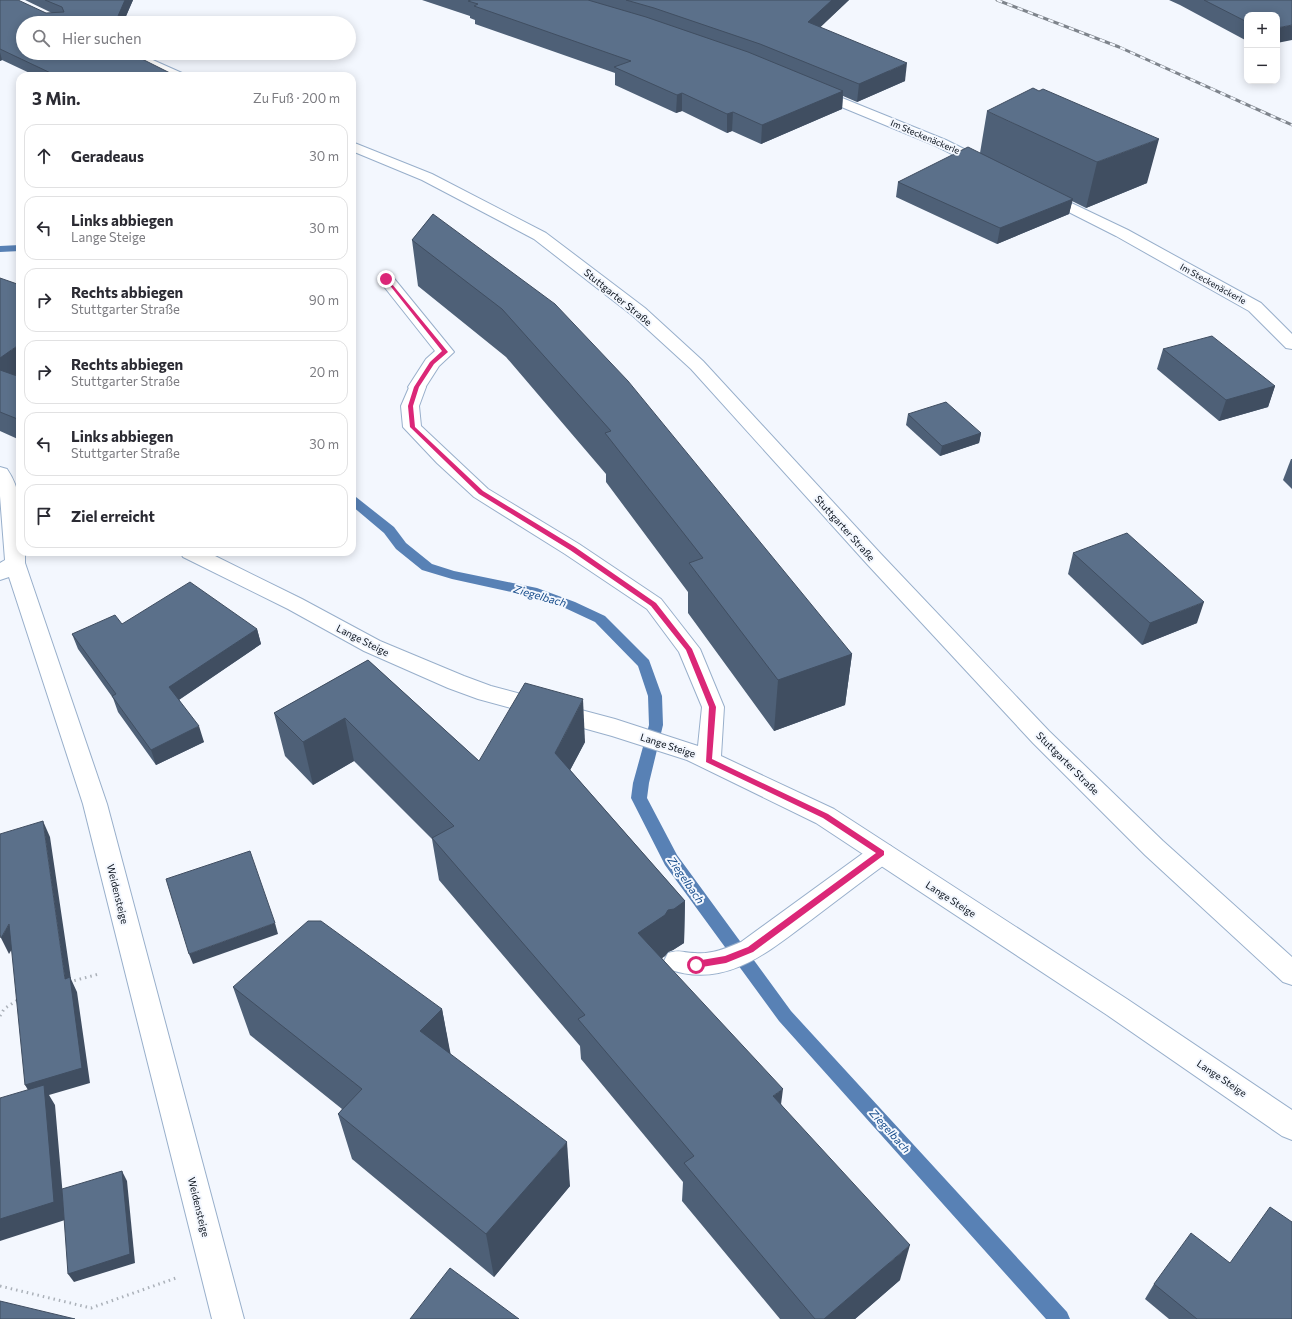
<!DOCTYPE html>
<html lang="de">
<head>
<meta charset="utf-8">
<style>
	body { margin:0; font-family:Commissioner,sans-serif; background:#f2f2f3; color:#2b2b33 }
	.controls { position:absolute; right:12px; top:12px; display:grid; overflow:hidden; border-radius:8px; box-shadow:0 2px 10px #0003 }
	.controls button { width:36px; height:36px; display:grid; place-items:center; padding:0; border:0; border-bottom:1px solid #e1e1e2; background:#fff; color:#2b2b33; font:20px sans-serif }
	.stop { position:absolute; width:12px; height:12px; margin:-9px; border:3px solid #db2777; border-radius:50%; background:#fff }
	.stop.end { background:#db2777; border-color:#fff; box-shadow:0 1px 4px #0008 }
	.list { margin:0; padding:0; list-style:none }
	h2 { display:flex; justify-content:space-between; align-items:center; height:52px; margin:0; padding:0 16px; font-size:17px }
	h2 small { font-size:13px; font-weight:400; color:#7c7c81 }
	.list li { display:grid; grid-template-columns:26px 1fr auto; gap:12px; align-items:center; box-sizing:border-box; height:64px; margin:0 8px 8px; padding:0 8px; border:1px solid #e1e1e2; border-radius:12px }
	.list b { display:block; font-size:15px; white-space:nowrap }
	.list p { margin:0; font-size:13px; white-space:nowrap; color:#7c7c81 }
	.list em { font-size:13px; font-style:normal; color:#7c7c81 }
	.icon { flex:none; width:22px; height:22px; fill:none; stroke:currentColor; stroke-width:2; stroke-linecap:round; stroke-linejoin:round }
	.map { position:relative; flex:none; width:1292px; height:1319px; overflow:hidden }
	.search { position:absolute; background:#fff; box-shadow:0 2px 10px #0003; left:16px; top:16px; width:340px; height:44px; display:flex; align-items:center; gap:10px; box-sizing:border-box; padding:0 14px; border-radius:22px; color:#7c7c81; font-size:15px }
	.panel { position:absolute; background:#fff; box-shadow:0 2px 10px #0003; left:16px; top:72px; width:340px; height:484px; border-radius:12px }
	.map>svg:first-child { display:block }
</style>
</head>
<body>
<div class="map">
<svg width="1292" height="1319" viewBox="0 0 1292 1319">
	<rect width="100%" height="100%" fill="#f3f7fe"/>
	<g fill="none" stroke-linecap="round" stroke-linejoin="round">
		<g fill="#5881b5" fill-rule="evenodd">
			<path d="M20,245v6l-20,1v-6z"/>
			<path d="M352,496l4,1 38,30 12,16 26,21 22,7 83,17 38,14 30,14 44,44 13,36 1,29 -14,58 -2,15 30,57 114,156 276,301 3,7h-24l-267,-298 -114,-156 -34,-67 2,-15 16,-58 -1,-29 -10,-30 -43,-44 -30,-14 -31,-11 -82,-18 -30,-9 -26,-21 -12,-16 -32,-27z"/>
		</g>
		<defs>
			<g id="service">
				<path d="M386,274l6,2 62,76 -15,14 -16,25 -6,1 -6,-1 -3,-4 18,-28 9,-8 -57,-72 2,-3z"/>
				<path d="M882,843l9,3 3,7 -3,7c-26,19 -51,38 -76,57 -45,33 -88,73 -147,52l-4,-8 4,-8c12,-4 15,0 27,0 15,2 32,-5 46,-11l132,-96z"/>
			</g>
			<g id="minor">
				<path d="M815,87l131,53 44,22 2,3 -2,3h-10l-44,-22 -126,-52 -2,-3 2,-3z"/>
				<path d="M1044,190l84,40 133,73 31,31v15l-6,-1 -37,-37 -133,-75 -77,-39 -2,-3 2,-3z"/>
				<path d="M417,382l6,1 3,4 -7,19 2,20 67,63 91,55 82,55 39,50 24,58 -3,49 113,53 293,190 165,111v30l-10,-4 -175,-121 -291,-192 -129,-63 -75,-24 -134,-37 -30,-11 -84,-37 -76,-42 -105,-52 -3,-5h27l95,47 78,42 84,35 27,10 124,33 83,27 4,-39 -23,-55 -32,-43 -82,-55 -91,-57 -37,-34 -34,-36 -2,-21 10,-23z"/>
				<path d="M0,467l7,2c18,26 13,53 13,83h5v11l82,241 137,515h-32l-129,-515 -74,-227 -9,3v-17l5,-3 -5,-64z"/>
			</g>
			<g id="primary">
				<path d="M120,53h17l45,20 2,3h-18l-45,-20z"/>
				<path d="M352,142l80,32 114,59 99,75 58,53 178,193 168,177 114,110 129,116v28l-9,-3 -138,-127 -112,-112 -166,-179 -176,-195 -58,-53 -99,-77 -112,-59 -70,-29z"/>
			</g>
		</defs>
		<use href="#service" stroke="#98afcb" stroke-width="2"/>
		<use href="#minor" stroke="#98afcb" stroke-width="2"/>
		<use href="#primary" stroke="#98afcb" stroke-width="2"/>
		<g stroke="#abb1b9" stroke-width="3" stroke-dasharray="1.5 4" stroke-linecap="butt">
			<path d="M69,982l30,-8"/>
			<path d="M0,1016l4,-7 15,-10"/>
			<path d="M0,1286l91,22 85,-30"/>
		</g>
		<use href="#service" fill="#fff" fill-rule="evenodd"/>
		<use href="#minor" fill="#fff" fill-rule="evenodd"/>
		<use href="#primary" fill="#fff" fill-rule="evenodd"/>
		<defs>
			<path id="rail" d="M997,0l122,47 173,78"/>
		</defs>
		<use href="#rail" stroke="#7e848c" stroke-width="3"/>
		<use href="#rail" stroke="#f3f7fe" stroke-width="2" stroke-dasharray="5.5" stroke-linecap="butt"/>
	</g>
	<g fill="#4e6077">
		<path d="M0,0l46,13h6l-27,-13h108l-10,23h-100l153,53h-140l-34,-16 -2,1z"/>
		<path d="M422,0h427l-29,27 85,54 -48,21 -14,-6 -1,13 -81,35 -29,-13 -5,2 -45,-22 -6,2 -61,-28v-12l-140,-49v-4l-5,-2v-2z"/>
		<path d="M1169,0h123l-45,15v26l-67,-36z"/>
		<path d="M987,111l160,72 -61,25 -14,-7 -3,13 -72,30 -101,-47 2,-15 82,-29z"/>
		<path d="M433,214l419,440 -7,51 -71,26 -86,-118v-21l-82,-110v-8l-100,-117 -88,-71 -6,-46z"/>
		<path d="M0,278l15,98 5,1v63l-20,-9z"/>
		<path d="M1163,349l112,37 -7,21 -49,14 -62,-52z"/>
		<path d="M908,414l73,19 -2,10 -39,13 -34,-31z"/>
		<path d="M1291,459h1v30l-9,-9z"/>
		<path d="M1073,553l124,70 -55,22 -74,-71z"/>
		<path d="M122,624l135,5 4,15 -82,56 25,42 -48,23 -38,-53 -5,-14 -35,-49 -6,-15z"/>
		<path d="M368,660l111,101 106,-19 -15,28 115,131 -1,42 -11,7 -5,2 -3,4 -3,2 119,146 119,176 -45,39h-75l-98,-118 1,-19 -102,-123 -1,-13 -141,-166 -7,-41 -78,-78 -41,24 -28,-29 -11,-43z"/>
		<path d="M233,987l209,22 8,45 120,132 -76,91 -142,-118 -14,-45 4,-5 -92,-74z"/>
		<path d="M1230,1263l62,56h-123l-24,-20 9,-15z"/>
	</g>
	<g fill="#404e61">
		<path d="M125,0h8l-10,23h-8z"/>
		<path d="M832,0h17l-42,40 1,-18z"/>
		<path d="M1292,25v15l-15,3v-15z"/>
		<path d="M0,52l2,8 -2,1z"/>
		<path d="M907,63l-2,18 -48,21 2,-18z"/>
		<path d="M843,91l-1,18 -81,35 1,-19z"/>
		<path d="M682,93v18l-6,2 1,-18z"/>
		<path d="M733,112l-1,19 -5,2v-19z"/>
		<path d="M1159,139l-12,44 -61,25 11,-46z"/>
		<path d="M1073,199l-4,15 -72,30 3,-16z"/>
		<path d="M20,344v28l-20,14v-28z"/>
		<path d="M1275,386l-7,21 -49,14 7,-21z"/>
		<path d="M981,433l-2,10 -39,13 2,-10z"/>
		<path d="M1204,602l-7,21 -55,22 8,-22z"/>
		<path d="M257,629l4,15 -87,59 -5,-16z"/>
		<path d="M852,654l-7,51 -71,26 4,-51z"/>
		<path d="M583,699l2,43 -28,53 -2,-42z"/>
		<path d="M345,718l9,43 -41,24 -10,-43z"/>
		<path d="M199,726l5,16 -48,23 -5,-15z"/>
		<path d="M43,821l7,16 21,142 6,13 13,91 -41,12 6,10 10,115 -65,21v-22l34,-119 -9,-15 40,-106z"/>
		<path d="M685,901l-1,42 -11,7 -5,2 -3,4 -26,18 -1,-41 30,-23z"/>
		<path d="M275,923l3,11 -85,30 -4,-10z"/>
		<path d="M9,924l9,15 -9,15 -8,-16z"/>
		<path d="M442,1009l9,47 -31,-25z"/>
		<path d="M783,1089l-5,39 -5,-32z"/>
		<path d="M567,1142l3,44 -76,91 -8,-43z"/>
		<path d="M122,1171l5,10 8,82 -61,19 -6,-8z"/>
		<path d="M910,1245l-10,35 -45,39h-31z"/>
	</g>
	<g fill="#5b708a" stroke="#404e61">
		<path d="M0,0h18l28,13 18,-1 -2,-5 -17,-7h80l-10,23h-92v30h107l46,23h-119l-57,-27z"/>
		<path d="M471,0h117l58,17 102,35 95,39 -81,34 -29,-13 -6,2 -45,-21 -5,2 -63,-28 17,-6 -157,-55 4,-2 -10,-3z"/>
		<path d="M626,0h206l-24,22 99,41 -48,21 -99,-40 -106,-36z"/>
		<path d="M1204,0h88v25l-15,3v-13h-30v7z"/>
		<path d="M1033,88l6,3 4,-2 116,50 -62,23 -110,-51z"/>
		<path d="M968,147l105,52 -73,29 -102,-46z"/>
		<path d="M433,214l122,90 73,77 224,273 -74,26 -89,-117 14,-5 -98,-125 6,-2 -109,-122 -90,-69z"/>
		<path d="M0,278l20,7v59l-20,14z"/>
		<path d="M1212,336l63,50 -49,14 -63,-51z"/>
		<path d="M0,370l20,7v43l-20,-8z"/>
		<path d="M946,402l35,31 -39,13 -34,-32z"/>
		<path d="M1127,533l77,69 -54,21 -77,-70z"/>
		<path d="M190,582l67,47 -88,58 30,39 -48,24 -39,-54 4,-2 -44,-60 43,-19 7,9z"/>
		<path d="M368,660l111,101 46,-78 58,16 -28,54 130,148 -11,8 -6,1 -3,5 -27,18 145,156 -10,7 137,149 -86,74h-9l-131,-156 10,-7 -116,-137 7,-4 -153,-177 22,-12 -109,-108 -42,24 -29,-29z"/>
		<path d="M43,821l22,158 5,-2 12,91 -57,17 -16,-161 -8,14 -1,-4v-100z"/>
		<path d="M250,851l25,72 -86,31 -23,-75z"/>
		<path d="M308,921h13l121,88 -22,22 147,111 -81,92 -148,-120 24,-25 -129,-102z"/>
		<path d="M44,1085l10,117 -54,17v-121z"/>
		<path d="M122,1171l8,83 -62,20 -6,-85z"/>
		<path d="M1270,1207l22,15v97h-95l-43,-35 37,-51 39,30z"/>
		<path d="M450,1268l69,51h-109z"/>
		<path d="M0,1301l75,18h-75z"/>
	</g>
	<path fill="#db2777" d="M384,278h3l61,74 -14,12 -15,23 -6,19 2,21 68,64 92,56 81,56 36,46 24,58 -4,52 116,55 56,37v4l-131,97 -27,11 -30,5 -4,-3 4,-4 29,-5 23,-9 128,-94 -53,-35 -117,-56 3,-55 -23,-57 -35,-44 -81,-56 -91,-56 -69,-67 -2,-21 6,-19 16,-25 12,-11z"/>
	<g text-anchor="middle" stroke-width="4" stroke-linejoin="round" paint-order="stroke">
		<g font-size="9" fill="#0b131d" stroke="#f3f7fe">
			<text transform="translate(925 137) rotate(23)" y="3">Im Steckenäckerle</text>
			<text transform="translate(1213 284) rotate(29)" y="3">Im Steckenäckerle</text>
		</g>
		<g font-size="10" fill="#0b131d" stroke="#f3f7fe">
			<text transform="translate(618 297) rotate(39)" y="4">Stuttgarter Straße</text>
			<text transform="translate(845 528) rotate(48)" y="4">Stuttgarter Straße</text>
			<text transform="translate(363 640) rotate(27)" y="4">Lange Steige</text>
			<text transform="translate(668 745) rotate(18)" y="4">Lange Steige</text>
			<text transform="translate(1068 763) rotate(45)" y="4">Stuttgarter Straße</text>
			<text transform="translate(118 894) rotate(76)" y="4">Weidensteige</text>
			<text transform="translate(951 899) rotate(33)" y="4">Lange Steige</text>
			<text transform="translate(1222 1078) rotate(34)" y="4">Lange Steige</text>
			<text transform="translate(199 1207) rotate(76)" y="4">Weidensteige</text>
		</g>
		<g font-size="11" font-style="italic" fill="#164c8b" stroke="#f3f7fe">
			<text transform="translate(540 596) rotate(16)" y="4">Ziegelbach</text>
			<text transform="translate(686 880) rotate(55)" y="4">Ziegelbach</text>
			<text transform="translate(890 1131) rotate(48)" y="4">Ziegelbach</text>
		</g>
	</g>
</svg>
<div class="controls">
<button>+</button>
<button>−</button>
</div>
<div class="stop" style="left:696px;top:965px"></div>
<div class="stop end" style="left:386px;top:279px"></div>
<div class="search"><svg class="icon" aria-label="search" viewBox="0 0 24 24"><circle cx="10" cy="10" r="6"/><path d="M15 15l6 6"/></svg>Hier suchen</div>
<section class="panel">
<h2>3 Min.<small>Zu Fuß · 200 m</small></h2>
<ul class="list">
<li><svg class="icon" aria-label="ahead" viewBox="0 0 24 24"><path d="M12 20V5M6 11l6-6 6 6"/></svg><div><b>Geradeaus</b></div><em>30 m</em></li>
<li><svg class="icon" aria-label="left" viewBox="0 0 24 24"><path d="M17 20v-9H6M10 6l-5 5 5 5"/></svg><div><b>Links abbiegen</b><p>Lange Steige</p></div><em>30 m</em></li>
<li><svg class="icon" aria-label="right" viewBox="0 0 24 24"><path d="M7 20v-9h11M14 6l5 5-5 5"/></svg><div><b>Rechts abbiegen</b><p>Stuttgarter Straße</p></div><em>90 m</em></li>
<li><svg class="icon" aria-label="right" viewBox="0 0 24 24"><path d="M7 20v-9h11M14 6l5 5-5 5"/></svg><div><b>Rechts abbiegen</b><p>Stuttgarter Straße</p></div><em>20 m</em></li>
<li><svg class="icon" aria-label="left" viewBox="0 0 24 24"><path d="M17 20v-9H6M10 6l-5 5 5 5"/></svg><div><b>Links abbiegen</b><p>Stuttgarter Straße</p></div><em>30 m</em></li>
<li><svg class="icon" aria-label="arrive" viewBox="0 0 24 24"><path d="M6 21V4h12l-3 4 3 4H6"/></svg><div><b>Ziel erreicht</b></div></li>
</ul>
</section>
</div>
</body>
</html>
